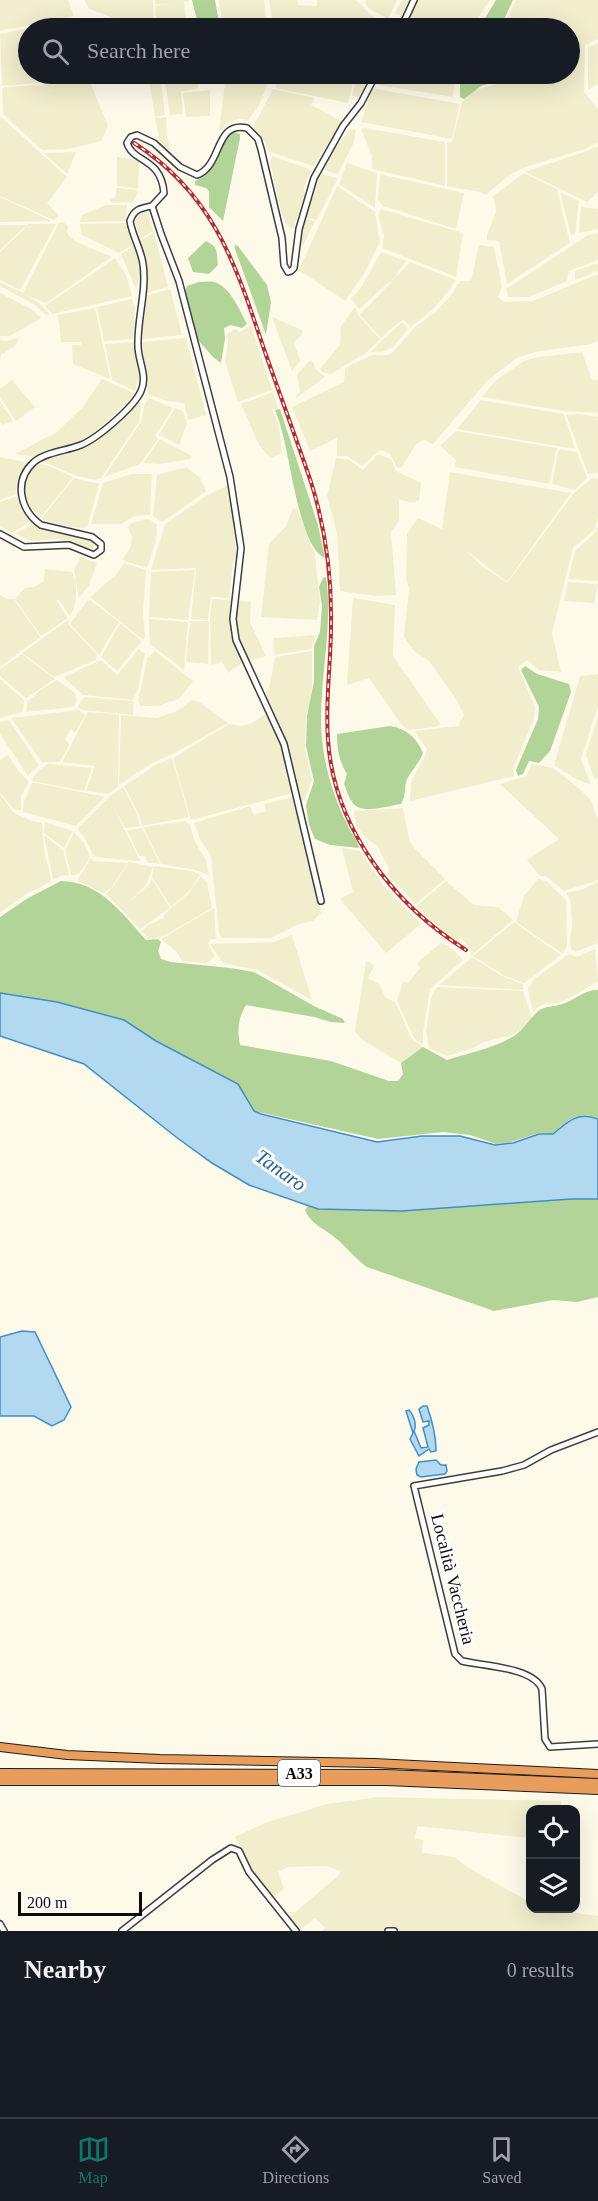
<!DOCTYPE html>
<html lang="en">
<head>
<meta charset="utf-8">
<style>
	body { margin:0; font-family:Georgia,serif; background:#20242c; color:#f1f3f6 }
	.controls { position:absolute; right:18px; bottom:18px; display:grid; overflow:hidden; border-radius:12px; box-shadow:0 6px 24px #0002 }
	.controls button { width:54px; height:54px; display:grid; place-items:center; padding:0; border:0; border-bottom:2px solid #363941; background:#171b24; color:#f1f3f6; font:30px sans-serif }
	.scale { position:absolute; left:18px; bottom:15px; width:124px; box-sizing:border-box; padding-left:6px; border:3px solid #0b0b0b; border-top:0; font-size:16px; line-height:21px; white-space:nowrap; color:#0b0b0b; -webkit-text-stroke:4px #fff; paint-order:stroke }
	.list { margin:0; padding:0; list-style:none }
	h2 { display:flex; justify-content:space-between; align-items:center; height:78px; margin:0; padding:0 24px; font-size:26px }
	h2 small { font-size:20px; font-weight:400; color:#9ea1a6 }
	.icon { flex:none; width:33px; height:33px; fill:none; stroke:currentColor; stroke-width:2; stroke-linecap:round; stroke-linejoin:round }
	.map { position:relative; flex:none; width:598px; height:1931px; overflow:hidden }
	.search { position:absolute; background:#171b24; box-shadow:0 6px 24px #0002; left:18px; right:18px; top:18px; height:66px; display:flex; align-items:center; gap:15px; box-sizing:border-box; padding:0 21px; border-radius:33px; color:#9ea1a6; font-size:22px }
	.sheet { height:186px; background:#171b24 }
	nav { display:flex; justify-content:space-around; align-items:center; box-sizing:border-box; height:84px; border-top:2px solid #363941; background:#171b24; font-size:16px; color:#9ea1a6 }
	nav a { display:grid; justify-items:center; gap:3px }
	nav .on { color:#0f766e }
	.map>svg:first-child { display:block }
</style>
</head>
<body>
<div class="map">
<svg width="598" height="1931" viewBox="0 0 598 1931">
	<rect width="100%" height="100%" fill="#fdfaea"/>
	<g fill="#f1eecd">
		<path d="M0,0h68l6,16 -74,15z"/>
		<path d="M85,0h68l1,28h-16l-50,-20z"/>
		<path d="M155,0h33l1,1 -5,1 3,26h-31l-1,-22 25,-3 -25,2z"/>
		<path d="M219,0h45l3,28h-44z"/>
		<path d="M269,0h28l1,5 19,1v-6h39l23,23 2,5h-62l-1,-4v4h-45z"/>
		<path d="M366,0h31l-9,19 -18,-10 -5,-6z"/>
		<path d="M402,0h9l-8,17 -8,-4z"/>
		<path d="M417,0h73l-19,28h-67z"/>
		<path d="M516,0h82v39l-13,6 -1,47 14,17v33l-13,7 -59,18 -17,8 -23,20 -6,-3 -33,-6v-43l5,-1 10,-40 10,-11 47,-13 2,-4h49v-46h-67z"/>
		<path d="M75,19l3,3 2,6h-52v46h60l1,5 -87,7 -2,-52z"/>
		<path d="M598,43v41l-10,6v-42z"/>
		<path d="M148,74h12l5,41 -10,2z"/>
		<path d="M164,74h33l1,14 -17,4 2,22 -13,1z"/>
		<path d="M232,74h40l-14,33 -10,13 -9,-1 -10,3 -10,10 6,-49z"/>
		<path d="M279,74h76l-7,29 -72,-15z"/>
		<path d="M357,74h16l-13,23 -8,-1z"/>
		<path d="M379,74h76l-2,23 -81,-13z"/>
		<path d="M90,82l18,44 -7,15 -32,8 -27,1 -39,-36 -1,-25 3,-2z"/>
		<path d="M371,88l89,16 -8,35 -91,-17 7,-19 -2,-4z"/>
		<path d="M273,89l42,9 -4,7 31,16 -28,45 -45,-14 -8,-17 -8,-8z"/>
		<path d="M210,90v26l-24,1 -3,-24z"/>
		<path d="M0,116l67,61 -20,26 12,13 -5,4 -54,-24z"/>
		<path d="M166,117l1,20 4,16 -11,-12 -5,-23z"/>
		<path d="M365,128l80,14v44l-73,-17v-13l-11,-27z"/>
		<path d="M350,129l6,1 -2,12 -16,32 -14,-4 10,-21z"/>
		<path d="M598,146v46l-11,10 -62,-30 62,-21z"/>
		<path d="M76,152l-9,22 -23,-21z"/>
		<path d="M272,156l40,14 -6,11 -2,6 1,7 -11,33 -4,1 -4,-4 -5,-13 -11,-49z"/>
		<path d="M117,157l22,3 -1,29 -21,-3z"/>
		<path d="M347,163l30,10 -2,35 -36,-24z"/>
		<path d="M524,173l33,16 13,54 -63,41 -8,-43 -12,-1v-5l9,-24 -3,-15z"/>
		<path d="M321,174l17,4 -21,42 -11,-3z"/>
		<path d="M380,174l84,19 -8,36 -73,-23 -5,-6z"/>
		<path d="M337,186l38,26 5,30 -15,30 -20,29 -46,-31z"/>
		<path d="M117,188l21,2 -4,12 -22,1 -2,-3 5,-3z"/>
		<path d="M560,192l19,9 -4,33 -4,1z"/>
		<path d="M0,197l52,24 -52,1z"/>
		<path d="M106,205h21l-1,16 -46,1 2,-7z"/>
		<path d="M581,207l17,2v20l-19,4z"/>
		<path d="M381,209l82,24 -7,44 -74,-29 2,-12 -6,-22z"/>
		<path d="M144,212h4l5,19 -13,8 -6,-21z"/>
		<path d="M306,219l9,2 -12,25 -4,-2 2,-12z"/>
		<path d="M63,222l5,4 -1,6 2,4 8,6 35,15 -66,46 -20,-8 13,8 11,11 -4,1 -11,-10 -35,-19v-4l23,11 36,-70z"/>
		<path d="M125,223l9,20 -15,10 -37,-18 -2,-11z"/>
		<path d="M29,224h27l-36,66 -20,-10v-28z"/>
		<path d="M0,225h27l-27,25z"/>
		<path d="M154,232l14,55 -22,6v-31l-6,-21z"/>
		<path d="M598,233v27l-29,11 -2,10 -38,16h-21l-2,-8 82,-54z"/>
		<path d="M479,245l15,2 8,39 -4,11 6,5 29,-1 65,-27v67l-7,3 -56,8 -18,6 -30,23 -54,63 -9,-4 -7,3 -16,25 -4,-1 -7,-13 -10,-4 -18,16 -15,-10h-10v-18l-27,13 -18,-44 52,-25 1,-14 26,-13h17l6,-4 21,-24 20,-15 15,-15 10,-16h11z"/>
		<path d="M134,246l5,15 1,14 -4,14 -15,-35z"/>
		<path d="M381,252l25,9 -11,16 -36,32 -8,-10 11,-13z"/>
		<path d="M115,258l11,17 6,21 -80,18 -7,-8z"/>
		<path d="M410,262l46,18 -8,12 -16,18 -21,17 -8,-8 -22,19 -21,-23z"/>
		<path d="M598,263v8l-23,9v-9z"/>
		<path d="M170,289l12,46 -39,4 -1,-6 4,-37z"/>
		<path d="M0,293l33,17 8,8 -31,18h-10z"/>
		<path d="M132,299l3,9 -2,31 -29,2 -7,-34z"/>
		<path d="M355,307l3,8 22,24 -14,14 -35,21 -9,-2 -2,-3 20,-24 1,-19z"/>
		<path d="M95,308l14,65 1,6 -37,-15 -1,-19h9v-3h-20l-3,-27z"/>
		<path d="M272,317l30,13v4l-8,8 6,19 -8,10z"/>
		<path d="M402,322l6,7 -15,18 -8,4 -16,2z"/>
		<path d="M251,325l21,65 -34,12 -13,-40 3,-20 -1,-8 8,-5 5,3z"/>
		<path d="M19,338l-4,8 -14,9 -1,5v-20l5,1z"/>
		<path d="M186,338l20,77 -18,5 -4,-17 -17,-2 -19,-7 -6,-52z"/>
		<path d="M134,342l5,36 -4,13 -23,-11 -7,-36z"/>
		<path d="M582,352l10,28h6v33l-34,-2 -82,-14 13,-16 29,-20 14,-4z"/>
		<path d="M310,360l4,3 1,6 10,8 -30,22 5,-8 -3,-16z"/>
		<path d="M102,379l34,15 -39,36 -14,11 -47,16 -21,-3 42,-22 25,-24z"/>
		<path d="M12,380l23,27 -19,14 -16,-24v-8z"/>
		<path d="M273,392l5,17h-6l7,17 3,27 -12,5 -11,-13 -18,-41z"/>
		<path d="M139,398l2,8 -2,16 -38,56 -5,2 -19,-4 -36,-15 41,-11 15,-9 31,-26z"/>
		<path d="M149,398l24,10 -18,28 3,3 -18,25 -36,13 37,-55 3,-16z"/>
		<path d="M481,400l83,14 11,35 -118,-20z"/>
		<path d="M0,401l13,20 -11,4 -2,-4z"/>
		<path d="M175,408l8,3 4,12 -8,22 -20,-10z"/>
		<path d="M579,414l19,3v56l-10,1 -22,-59z"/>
		<path d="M456,431l101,17 -8,36 -94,-17 1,-7 -16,-14z"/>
		<path d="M160,439l32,17 -1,3 -31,5 -17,-1z"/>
		<path d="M561,449l16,3 10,26 -12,12 -23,-6 6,-32z"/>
		<path d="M378,454l13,5 5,12 25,12 -2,17 -7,3 -13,-4v22l-8,11 5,63 -20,1 -36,-5 -3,-58 -10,-37 9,-38 12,1 15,11z"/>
		<path d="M0,457l29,6 -12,17 -1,14 -16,6z"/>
		<path d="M36,463l13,3 24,11 -33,41 -14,-17 -2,-9 2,-13z"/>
		<path d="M186,467l14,11 6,13 -43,31 -3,-1 -7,-5 4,-41z"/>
		<path d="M450,472l121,21 -64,89 -40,-31 14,14 26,18 66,-89 19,-16 6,1v39l-4,12 -21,18 -21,85 9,39 -22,-2 -12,-10 -9,7 17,40 -1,12 -21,50 1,7 -104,25 1,-19 14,-26 2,-7 -13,-18 44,-5 6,-11 -8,-16 -27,-38 -14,-9 -11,-15 5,-49 -3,-9 1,-45 11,-16 24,11z"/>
		<path d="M131,474h21l-2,41 -15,1 -14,8h-30l12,-41z"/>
		<path d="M74,478l25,6 -11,41 -5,3 -13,-1 -29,-8z"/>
		<path d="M229,485l5,36 2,36 -3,5 -4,36 -18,-1 -3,23 -17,-1 5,-51 -45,2 14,-46 42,-29z"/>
		<path d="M18,496l3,14 9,12 -17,10 -5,-1 -8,-6v-23z"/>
		<path d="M293,508l4,1 18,46 5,48 -3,17 -56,-3 8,-73 17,-18z"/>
		<path d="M149,519l8,6 -1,16 -9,27 -25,-8 9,-14 1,-9 -4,-10 3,-4z"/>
		<path d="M33,524l15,6 38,7 7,4 1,7 -3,3 -8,-2 -25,-10 -26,2 -17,-7z"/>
		<path d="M598,526v55l-30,-2 7,-28 21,-19z"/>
		<path d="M80,557l17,6 -8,22 -10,13 -5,-28z"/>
		<path d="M124,563l22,7 -3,44 2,23 -2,3 -53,-43 26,-22z"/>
		<path d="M45,569l27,3 4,9v13l-2,15 -4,7 -11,-16h-3l12,18 -27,18 -26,-37 10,-11 9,-1 10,-6z"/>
		<path d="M195,570l-7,50 -39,-3 2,-45z"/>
		<path d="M568,582l30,2 -4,19 -30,-2z"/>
		<path d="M0,595l7,4h7l26,38 -40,30z"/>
		<path d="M353,598l42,7 -2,51 47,68 -4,3 -28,3 -6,-5 -33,-47 -22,7z"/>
		<path d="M212,599l39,3 -1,20 16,34 -24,7 -14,10 -6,-11 -11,3 -1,-44z"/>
		<path d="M90,600l29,22 -20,33 -29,-31 17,-23z"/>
		<path d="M149,619l39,3 -4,48 -34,-26z"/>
		<path d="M68,620l1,5 28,29 -1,6 -42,17 -32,-24z"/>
		<path d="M190,621h19l-1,43 -22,-2z"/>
		<path d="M120,623l22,18 -25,30 -16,-14z"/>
		<path d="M317,635l-6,14 -37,6 -1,-17z"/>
		<path d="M139,649l6,5 -7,35 -5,11 -50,-5 -19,-18 37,-17 16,15z"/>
		<path d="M155,651l38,30 -14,18 -21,7h-18l-2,-5 9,-42z"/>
		<path d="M312,651v32l-1,16 -5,16 -1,34 7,31 -8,21h-4l-12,-56 -23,-51 4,-6 6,-31z"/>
		<path d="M22,654l33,25 -29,19 -26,-22v-7z"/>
		<path d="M598,674v32l-17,53 10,26 -17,-7 -20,-13 26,-89z"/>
		<path d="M0,679l24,21 -1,12 -23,6z"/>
		<path d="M57,680l17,12 3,9 -4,6 -47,5 1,-10 16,-14z"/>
		<path d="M84,697l50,4 -1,14 -52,-5 -3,-4z"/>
		<path d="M192,700l7,2 29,21 -53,30 -23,10 -33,22 2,-70 36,3 20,-7z"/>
		<path d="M79,710l6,5 -10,18 -4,-4 -6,10 4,6 -9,17h-18l-31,-44z"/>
		<path d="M88,712l31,2 -1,73 -10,7 -22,-3 9,-25 -33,-4z"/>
		<path d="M267,713l16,36 10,44 -102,27 -18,-62 56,-34 13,2 10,-3z"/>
		<path d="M598,716v62l-4,1 -8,-24z"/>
		<path d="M9,720l30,45 -11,11 -28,-42v-12z"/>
		<path d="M8,755l9,14 12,13 -8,14v14h-7l-14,-18v-32z"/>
		<path d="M172,758l17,59 -47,9 -2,-9 -16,-31 33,-22z"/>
		<path d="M48,764l44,4 -8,23 -52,-10 1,-4 6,-7z"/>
		<path d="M532,764l21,4 22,17 16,15 7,20v60l-34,11 -18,-15h-6l-13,-16 32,-21 -59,-55 26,-8z"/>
		<path d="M32,783h6l67,14 -29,29 -53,-14 1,-11z"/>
		<path d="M123,787l15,29 2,10 -15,2 -11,-20 26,53 -46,-4 -10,-20 -7,-8 32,-32z"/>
		<path d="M0,794l14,19 18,8 10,2 2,27 7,29 -1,3 -27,14 -23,17z"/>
		<path d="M293,797l6,17 22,99 -8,8 -14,3 -28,14h-49l-3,-4 -8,-78 -11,-17 -6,-16 56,-17 4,9 12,-4 -2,-7z"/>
		<path d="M403,808l6,32 6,9 30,30 -29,25 -28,-29 1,-7 -12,-22 -14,-11 -7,-11 -2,-13z"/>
		<path d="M185,821l5,4 5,17 11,18 3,15 -14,-5 -34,-6 -18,-37z"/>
		<path d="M45,822l28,9 -9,17 -20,-15z"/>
		<path d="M142,828l18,36 -12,-1 -3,-7h-6l-12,-26z"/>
		<path d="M74,832l10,11 5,10v6l-7,11 -6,5h-5l-6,-25z"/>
		<path d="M44,835l19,15 6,26 -7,-1 -9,5z"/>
		<path d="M342,848l18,3 23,34 38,39 -35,29 -46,-54 13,-7z"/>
		<path d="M91,858l3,3 34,2 -17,25 -7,5 -27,-12z"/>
		<path d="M129,862l24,5 -7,18 -18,18 21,-18 3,-6 18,29 -30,21 -34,-35 7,-7z"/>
		<path d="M154,866l38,5 8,4 -11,16 -18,16 -19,-30z"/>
		<path d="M201,876l6,7 5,25 -50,29 -14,2 -6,-8 6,-6 16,-7 -1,-3 25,-21z"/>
		<path d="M538,879l8,2 20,19 1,46 -4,8 -47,-32 8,-26z"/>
		<path d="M446,881l28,24 24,2 15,13 -42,36v-7l-10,-11 -5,2 -14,-9 -26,-25z"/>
		<path d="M598,882v61l-23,9 -4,-3 -1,-7 2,-19 -2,-24 -4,-6 17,-4z"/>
		<path d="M214,908l2,31 -6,1 -2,3 7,14 -9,6 -24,-2 -5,-9 -16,-13z"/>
		<path d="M514,922l47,33 -37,28 -19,-7 -32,-20z"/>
		<path d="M292,935l20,65 -55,-30 -34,-7 -13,-19 64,-2z"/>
		<path d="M441,943l8,3 14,14 -33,29 -7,44v11l-6,-3 -4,-5 -16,-35 6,-20 5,2 12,-15 -3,-5z"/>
		<path d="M595,949l3,32 -17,11 -22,11 -14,1 -7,3 -5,6 -5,-24 6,-10 35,-25 7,3z"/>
		<path d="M472,957l30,19 21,8v6l-84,-5z"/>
		<path d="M366,962h4l4,4 -6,12 12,7 5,12 11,6 15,35 12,9 -22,16 -40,-24 -6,-8z"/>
		<path d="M438,987l85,4 9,27 -7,9 -13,8 -28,7 -11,6 -26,8 -18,-8 -3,-17 5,-33 3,-7z"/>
		<path d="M379,1797l182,4 1,8 -32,1v28l-113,-12 -2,13 8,1 -1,13 33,4 12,10 63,35v6l18,1 50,7v15h-276l3,-3 -10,-10 -16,13 -10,-14 48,-40 4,-6 -15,-5 -38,1 -10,5 6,17 -12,9 -25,-34 -12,-27 30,-14 62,-19z"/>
	</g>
	<g fill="#b3d498">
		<path d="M192,0h23l5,28h-21z"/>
		<path d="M496,0h17l-13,28h-21z"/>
		<path d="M460,74h57l-36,12 -17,13 -4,-2z"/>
		<path d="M233,132l7,2v4l-17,83 -14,-14v-16l-3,-3 -11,-3v-4c23,-10 22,-34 38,-49z"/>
		<path d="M206,241c13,6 10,10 12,24l-9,9 -16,-2 -5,-14z"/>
		<path d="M235,245l3,1 29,39 4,17 -5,33 -31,-86z"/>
		<path d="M199,282c5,0 11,-1 15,0 16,4 26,29 33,42l-5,4 -11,-3 -7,3 1,10 -4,25 -8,-6 -15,-17 -13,-49 2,-5z"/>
		<path d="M280,409l38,116 7,33c-26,-10 -35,-104 -44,-130 -1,-6 -4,-12 -6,-18z"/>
		<path d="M326,577c8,54 -9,108 -4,163 3,29 12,58 25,84 3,8 11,16 12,24l-29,-3 -15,-6 -6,-14 -3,-20 8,-24 -8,-35 1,-30 7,-35v-35l6,-14 2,-26 -3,-19 4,-9z"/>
		<path d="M525,666l12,8 32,10 2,8 -21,59 -11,12 -10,-2 -6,13 -5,2 -2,-6 22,-51 1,-12 -18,-37z"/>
		<path d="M390,726c17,3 26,11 33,27 -4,10 -11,17 -16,26 -3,8 -1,18 -6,25 -12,2 -35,9 -45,2 -6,-4 -9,-15 -12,-22l3,-10c-8,-13 -10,-25 -10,-40z"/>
		<path d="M61,881c38,0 62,33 85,59l12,-1 3,3 -3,9 3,8 10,3 59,6 24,4 60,34 29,13 2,4 -14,-1 -17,-5 -68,-12c-8,14 -9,24 -6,40l91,16 58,20h9l5,-7 -2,-11 22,-16 24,13c22,-7 48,-12 67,-24 10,-7 15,-16 23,-24 7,-6 14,-5 22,-7 14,-3 25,-16 39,-15v128c-20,-8 -32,3 -46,16l-13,-1 -28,9 -15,2 -26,-9 -27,-3 -65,7 -124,-28 -16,-27 -82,-43 -32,-21 -67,-18 -57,-9v-76l28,-19z"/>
		<path d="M571,1199h27v98l-21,5 -24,-2 -59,11 -127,-44c-11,-8 -19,-18 -29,-27 -11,-10 -28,-16 -33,-30l3,-4 10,3 84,2z"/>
	</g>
	<g fill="#b3d9f1" stroke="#408ec2" stroke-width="1.5">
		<path d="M0,993l57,9 67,18 32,21 82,43 16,27 7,3 116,28 45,-6h38l35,9 18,-2 26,-9h14c14,-12 25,-23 45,-15v80h-27l-169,12 -84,-2 -69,-24 -37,-22 -36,-26 -92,-73 -84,-28z"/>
		<path d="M22,1331l13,1 36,75 -7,13 -12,6 -18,-10h-34v-79z"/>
		<path d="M423,1406h4c5,14 9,29 9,45l-5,1 -2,-3 -10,7 -9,-17 3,-6 -7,-22 3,-1c5,5 8,15 5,21l7,17 7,-1 -5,-19 6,-3v-4l-6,1 -4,-13z"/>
		<path d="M436,1460l5,5h5l1,6 -2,3 -24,3 -4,-2 -1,-6 3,-7z"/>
	</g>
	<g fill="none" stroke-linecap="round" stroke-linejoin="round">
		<defs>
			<g id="minor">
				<path d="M401,28l13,-28"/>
				<path d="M152,206l9,28 18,47 51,196 11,71 -8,71 3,21 48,104 37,157"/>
				<path d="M152,206l12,-13c-3,-36 -31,-30 -37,-50l4,-6 6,-2 17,8 26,24 17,8c26,-10 17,-54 50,-47l11,11 3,10 21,89 2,27 4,7 3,-1 3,-3 5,-39 15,-51 29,-52 18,-23 15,-29"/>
				<path d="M0,534l24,13 45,-2 25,10 7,-5v-6l-9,-7 -51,-12c-21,-15 -28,-44 -7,-63 12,-10 32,-11 47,-17 17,-7 53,-38 60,-54 7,-15 -3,-30 -3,-45 -1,-27 9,-55 5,-82 -2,-15 -11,-29 -13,-43 4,-12 11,-13 22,-15"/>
				<path d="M598,1432l-47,18 -27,15 -22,6 -88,15 41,168 7,7c21,5 71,6 80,28l3,50 5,8 48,-3"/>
				<path d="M0,1924l4,7"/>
				<path d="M122,1931l90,-71 19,-12 8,3 10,21 47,59"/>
				<path d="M388,1931h6"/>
			</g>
			<g id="highway">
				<path d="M0,1747l67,8 93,4 214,4 224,11"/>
				<path d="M0,1773l386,1 212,9"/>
				<path d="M0,1781h386l212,9"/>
			</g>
		</defs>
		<use href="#minor" stroke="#3e3e3e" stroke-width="8"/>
		<use href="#highway" stroke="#1c1c1c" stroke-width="10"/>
		<use href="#minor" stroke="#fff" stroke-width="5"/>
		<use href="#highway" stroke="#e99d5d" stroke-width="8"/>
		<defs>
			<path id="rail" d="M134,143c81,52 102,123 131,209 15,43 31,86 46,130 15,48 21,94 20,144 0,38 -6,75 -3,114 6,88 65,164 138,210"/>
		</defs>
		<use href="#rail" stroke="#af2f35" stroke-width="4"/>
		<use href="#rail" stroke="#fff" stroke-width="1.5" stroke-dasharray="4.5" stroke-linecap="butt"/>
	</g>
	<g text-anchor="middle" stroke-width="6" stroke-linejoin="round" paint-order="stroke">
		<rect fill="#fff" stroke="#545454" stroke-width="1.5" x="278" y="1760" width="42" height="26" rx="4.5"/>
		<g font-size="16" font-weight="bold" fill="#0b0b0b">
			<text x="299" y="1779">A33</text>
		</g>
		<g font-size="18" fill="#0b0b0b" stroke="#fff">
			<text transform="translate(453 1579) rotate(76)" y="6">Località Vaccheria</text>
		</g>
		<g font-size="20" font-style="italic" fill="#1f5f91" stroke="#fff">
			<text transform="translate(281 1170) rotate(35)" y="7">Tanaro</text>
		</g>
	</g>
</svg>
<div class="controls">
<button><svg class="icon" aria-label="locate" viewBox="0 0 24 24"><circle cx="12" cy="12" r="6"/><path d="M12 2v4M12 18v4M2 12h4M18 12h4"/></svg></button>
<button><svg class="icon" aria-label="layers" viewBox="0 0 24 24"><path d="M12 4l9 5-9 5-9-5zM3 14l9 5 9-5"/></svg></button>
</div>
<div class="scale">200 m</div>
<div class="search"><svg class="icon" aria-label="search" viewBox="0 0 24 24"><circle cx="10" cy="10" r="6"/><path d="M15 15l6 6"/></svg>Search here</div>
</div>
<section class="sheet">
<h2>Nearby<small>0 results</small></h2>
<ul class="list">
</ul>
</section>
<nav>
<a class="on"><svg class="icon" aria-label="map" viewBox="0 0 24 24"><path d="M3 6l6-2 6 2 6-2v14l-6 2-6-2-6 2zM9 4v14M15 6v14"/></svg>Map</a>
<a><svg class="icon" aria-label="directions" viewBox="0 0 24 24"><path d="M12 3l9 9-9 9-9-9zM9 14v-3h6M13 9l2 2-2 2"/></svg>Directions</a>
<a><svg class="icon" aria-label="saved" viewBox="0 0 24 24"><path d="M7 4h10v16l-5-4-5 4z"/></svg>Saved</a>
</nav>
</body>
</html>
